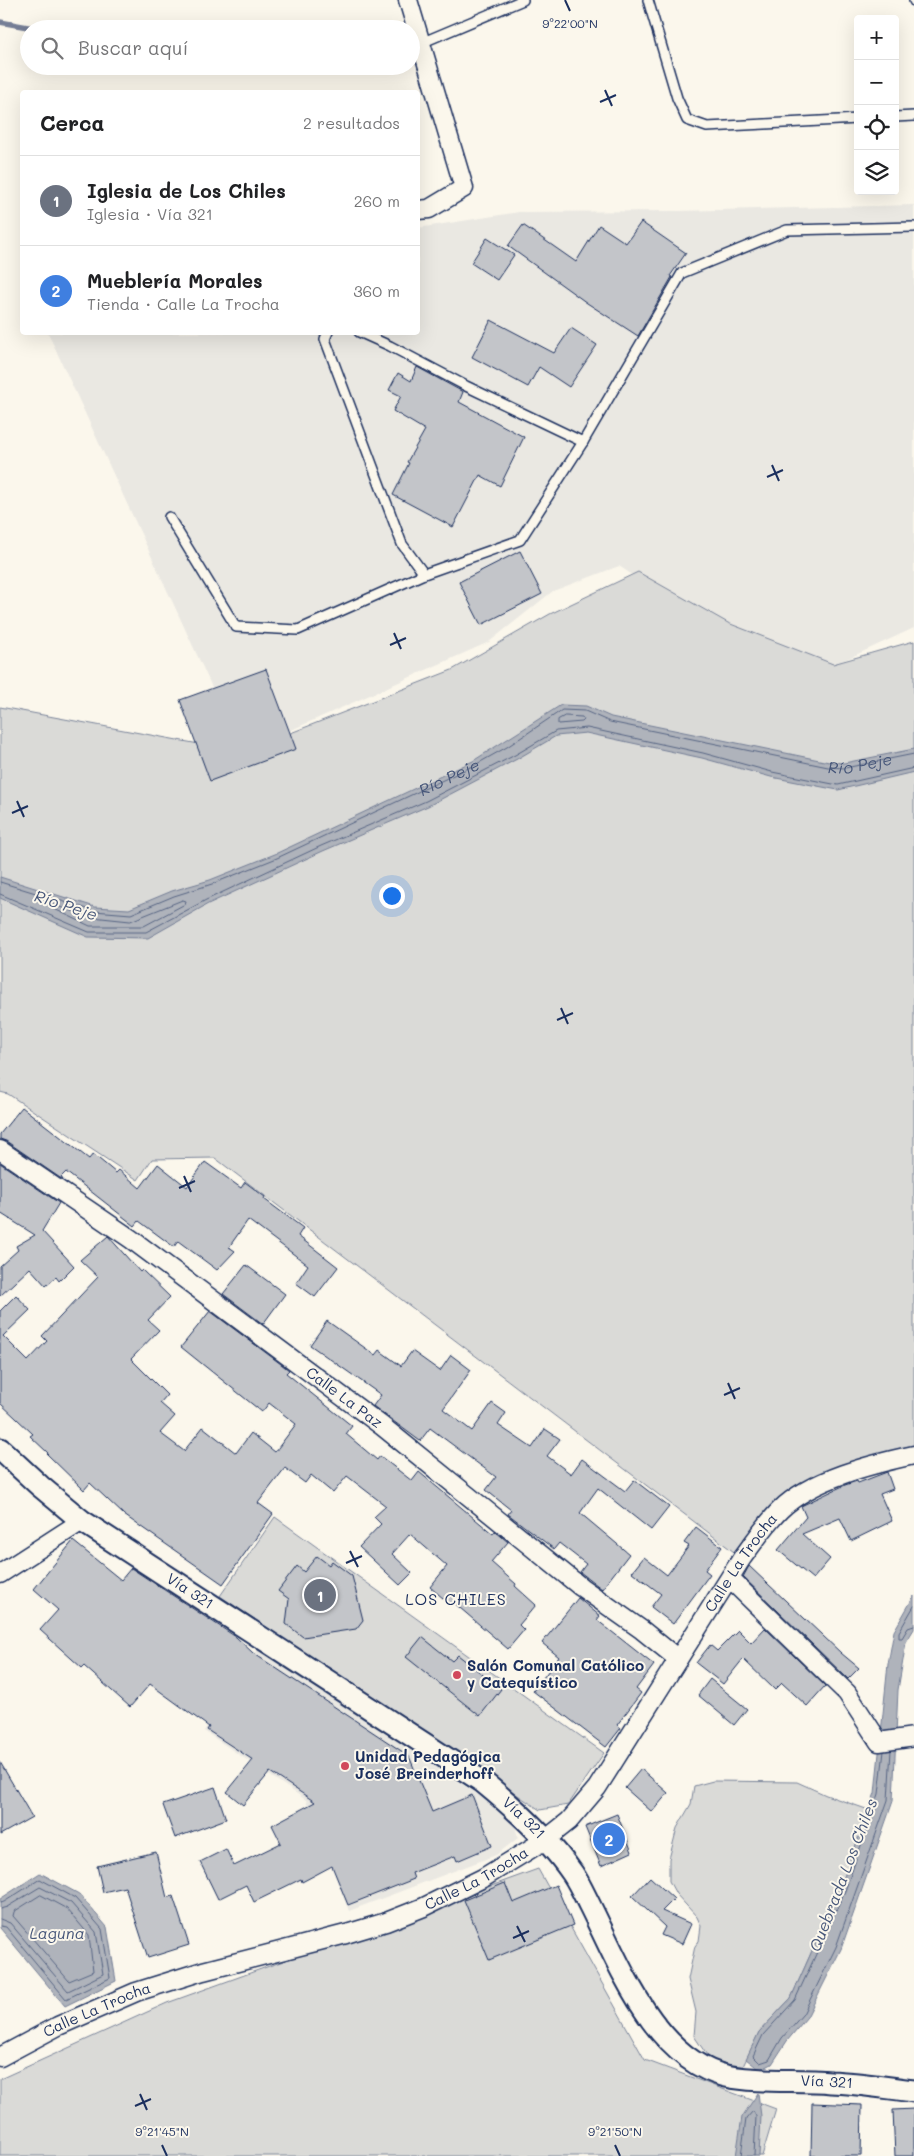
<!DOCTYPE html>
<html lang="es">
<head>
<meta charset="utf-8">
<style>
	body { margin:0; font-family:Mali,sans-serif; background:#f2f2f2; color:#202124 }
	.controls { position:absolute; right:15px; top:15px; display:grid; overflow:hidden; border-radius:5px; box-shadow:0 5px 20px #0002 }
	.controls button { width:45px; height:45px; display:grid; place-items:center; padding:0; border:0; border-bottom:1px solid #e0e0e0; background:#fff; color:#202124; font:25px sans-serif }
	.you { position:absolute; left:391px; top:895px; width:18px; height:18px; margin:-12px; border:4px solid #fff; border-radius:50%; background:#1a73e8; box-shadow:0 0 0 8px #1a73e833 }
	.badge { display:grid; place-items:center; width:32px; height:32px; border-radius:50%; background:#2563eb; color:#fff; font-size:16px; font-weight:700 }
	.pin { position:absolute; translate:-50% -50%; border:2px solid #fff; box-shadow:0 1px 5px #0006 }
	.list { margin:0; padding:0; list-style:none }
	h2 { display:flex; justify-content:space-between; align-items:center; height:65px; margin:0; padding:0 20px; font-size:21px }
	h2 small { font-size:16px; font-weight:400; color:#757577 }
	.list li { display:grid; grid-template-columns:32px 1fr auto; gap:15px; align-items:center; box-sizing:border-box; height:90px; padding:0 20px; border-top:1px solid #e0e0e0 }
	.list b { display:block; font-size:19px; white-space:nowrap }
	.list p { margin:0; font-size:16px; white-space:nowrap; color:#757577 }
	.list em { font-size:16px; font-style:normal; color:#757577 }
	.icon { flex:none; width:28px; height:28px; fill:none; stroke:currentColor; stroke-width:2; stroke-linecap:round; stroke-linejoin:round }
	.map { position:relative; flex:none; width:914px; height:2156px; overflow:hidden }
	.search { position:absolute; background:#fff; box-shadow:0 5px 20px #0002; left:20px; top:20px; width:400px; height:55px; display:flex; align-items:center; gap:12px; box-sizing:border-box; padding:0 18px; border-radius:28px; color:#757577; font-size:19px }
	.panel { position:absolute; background:#fff; box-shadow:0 5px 20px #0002; left:20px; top:90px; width:400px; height:245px; border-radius:5px }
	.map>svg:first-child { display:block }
</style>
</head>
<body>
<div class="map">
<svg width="914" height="2156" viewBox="0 0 914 2156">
	<rect width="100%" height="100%" fill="#fbf7ec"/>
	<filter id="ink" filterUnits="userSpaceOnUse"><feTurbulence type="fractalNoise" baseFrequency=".02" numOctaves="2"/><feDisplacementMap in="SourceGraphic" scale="10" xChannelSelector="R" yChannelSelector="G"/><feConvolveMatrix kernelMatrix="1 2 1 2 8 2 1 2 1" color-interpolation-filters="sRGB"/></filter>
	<g filter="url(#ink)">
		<g fill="#eae8e2">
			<path d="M914,205v423l-119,55 -176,-117 -66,25 -64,51 -247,110 -194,-419 370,-1v-104l101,-16 158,-1z"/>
			<path d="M259,1648l254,170 5,20 -22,17 -147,56 -43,-111 -102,-69z"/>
		</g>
		<g fill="#dadad7" stroke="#7a849a">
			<path d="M638,572l90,51 105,41 81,-23v814l-45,10 -95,51 -32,42 -527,-400 -63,1 -14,21 -130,-86 -8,-2v-385l242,45 210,-82 98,-56z"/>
			<path d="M275,1517l329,236 -36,52 -28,5 -320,-214z"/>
			<path d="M713,1781l84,1 29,13 43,15 -29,78 -49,110 -32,34 -21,45 -27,-16 -17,-25 2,-24 -8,-33 7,-33 4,-5 2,-15 -4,-9 -21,-23 -7,-13v-22l8,-31 14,-24 3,-18z"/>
			<path d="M538,1869l107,191 131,49 -14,47h-762v-77l167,-76z"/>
		</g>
		<g fill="#afb3bb" stroke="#747e96">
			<path d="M561,705l25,1 25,11 218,45 15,1 70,-14v23l-76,18 -67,-13 -69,-19 -116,-25 -30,3 -39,23 -89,47 -105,45 -115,53 -60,34 -60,-1 -88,-39v-21l95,30 34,2 43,-18 38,-11 65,-26 198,-93z"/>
			<path d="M914,1596v33l-8,13 -8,48 -5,111 -52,148 -34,68 -20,24 -15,23 -12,6 -14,-11 13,-27 32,-34 49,-110 35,-95 13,-129 6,-33z"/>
			<path d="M40,1873l39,21 28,33 9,54 -51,25 -65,-78v-29z"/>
			<path d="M758,2093l3,23 -2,40h-23l6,-39z"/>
		</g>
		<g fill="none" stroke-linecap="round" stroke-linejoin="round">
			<g stroke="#566483" stroke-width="1">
				<path d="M565,716l17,1 2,3 -2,2 -24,2v-4z"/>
				<path id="s1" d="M0,882l94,29 37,3 43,-18 38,-12 65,-26 198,-93 32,-18 55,-37 23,1 25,11 218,45 17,1 69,-14"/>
				<path d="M0,894l89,38h57l60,-32 115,-54 105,-45 89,-46 41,-24 31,-3 116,25 69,19 66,13 76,-17"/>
				<path d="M183,900l3,1 -1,3 -41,22h-54l-40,-19 3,-2 39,12 38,4z"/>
				<path d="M914,1606l-15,26v6h3l6,-10 6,-2"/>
				<path d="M884,1751l-5,43 -34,97 -50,109 -32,35 -10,21 7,7 9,-3 13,-22 21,-24 33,-67 52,-147 3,-50"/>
				<path d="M41,1895l26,14 22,26 4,36 -24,10 -56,-65 1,-4z"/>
				<path d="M0,1903l4,-1 36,-23 35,19 27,31 8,49 -44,21 -60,-72 -6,-1"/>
				<path d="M0,1909l7,-2 33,-20 31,16 25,29 7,42 -35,17 -58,-68 -10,-4"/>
				<path d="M741,2156l5,-37 7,-8 3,5 -2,40"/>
			</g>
			<path stroke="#747e96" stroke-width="5.5" d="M0,22l39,7"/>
		</g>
		<g fill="#c3c5c9" stroke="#1b2f5e">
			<path d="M641,222l45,31 -16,23 2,1 -34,59 -51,-33 -79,-57 15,-21 53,37 23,-37 27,18z"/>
			<path d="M487,238l27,17 -17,25 -26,-17z"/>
			<path d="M491,320l63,33 17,-25 26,17 -28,42 -30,-20 -11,20 -56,-30z"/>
			<path d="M417,367l46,25 -4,10 65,35 -24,49 -20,-11 -27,52 -60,-32 16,-32 -2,-1 18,-32 -32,-19 8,-15 -12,-6 9,-17 13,8z"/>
			<path d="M520,551l22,43 -61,31 -22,-43z"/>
			<path d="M266,669l30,80 -86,32 -30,-81z"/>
			<path d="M22,1107l67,52 4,-5 23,19 3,-3 21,18 18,-24 29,23 18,-25 36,26 4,-6 20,15 -1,2 39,29 -5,8 40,31 -23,30 -19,-14 12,-18 -60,-45 -19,27 6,4 -18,19 -39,-29 -4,6 -35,-26 -4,5 -69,-54 -5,5 2,3 -57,-39 -6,-2v-5z"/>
			<path d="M0,1163l59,40 -17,28 32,35 -15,15 -3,-4 -10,9 -16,-18 -30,28v-30l18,-16 -2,-4 19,-11 -35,-22z"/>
			<path d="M108,1236l32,36 2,-2 28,27 -22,23 11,10 -28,29 36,36 -7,8 15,13 -15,17 24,18 19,-24 33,26 15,-20 24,19 21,-28 -27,-21 -7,9 -81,-65 29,-36 79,59 -3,3 66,53 -6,8 31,26 3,-4 32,25 7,-9 74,62 2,-3 13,11 -17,20 25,22 -1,2 21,19 -17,20 5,5 -16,19 -55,-47 -2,3 -21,-18 17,-21 -37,-32 -18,20 20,19 -12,12 -41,-38 22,-23 -7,-7 12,-11 -39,-30 -14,17 -22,-18 -6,8 -20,-15 -27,35 15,11 -50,70 -99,-69 -34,-32 -6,7 -37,-36 1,-1 -18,-17 3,-2 -33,-31v-92l16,-16 14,15 -27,26 25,25 19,-20 -5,-5 56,-59 -18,-17z"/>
			<path d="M246,1265l39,29 -22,30 -40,-30z"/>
			<path d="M327,1321l48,34 4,-5 22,16 11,-15 28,20 11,-16 20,15 -28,39 29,22 20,-28 14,10 -8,12 34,23 13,-19 15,10 -13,17 24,18 11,-15 43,32 9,-11 35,27 -18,23 -53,-42 -18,25 49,41 -27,35 -22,-17 6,-8 -27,-21 -5,6 -46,-35 3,-4 -25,-20 10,-13 -66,-49 -10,13 -47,-35 8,-11 -71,-50z"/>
			<path d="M887,1472l6,17 -13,5 12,27 -41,20 -11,-23 -38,16 28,25 -17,20 -35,-29 28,-33 -5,-11 44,-21 12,-4 1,2z"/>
			<path d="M696,1527l26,20 -17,23 5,4 -37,50 -22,-17 10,-13 -29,-22 12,-15 23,18 22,-29 -5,-3z"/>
			<path d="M73,1541l48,39 10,-12 105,69 17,16 156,103 23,56 40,-17 20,51 -35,15 -2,-5 -43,17 2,6 -66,26 -16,-39 -30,16 -1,-3 -47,23 -8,-17 -28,14 -18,-37 26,-13 8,17 47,-23 -9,-18 43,-23 -45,-30 -27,33 -16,-13 26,-32 -46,-30 2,-3 -59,-43 -20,23 -46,-41 -2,2 -42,-38 18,-20 -24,-21z"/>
			<path d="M317,1556l12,9 3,-4 20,15 11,44 -7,9 -53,8 -17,-13 3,-25 -11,-8 19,-25 7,6z"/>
			<path d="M749,1566l92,87 18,15 -11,11 -105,-102z"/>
			<path d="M578,1598l22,18 -3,4 57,45 -18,24 5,4 -24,32 4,3 -15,19 -73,-56 26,-34 -17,-14z"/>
			<path d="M765,1628l60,58 -18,20 -25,-23 -7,7 -32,-31 -20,25 -27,-21 14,-18 7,6 21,-21 13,13z"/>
			<path d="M422,1637l30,24 6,-6 43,34 -21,27 -74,-59z"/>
			<path d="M710,1679l37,30 -13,16 -36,-30z"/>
			<path d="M0,1762l32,55 -32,18z"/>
			<path d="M641,1769l27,24 -16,19 -27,-24z"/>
			<path d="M215,1787l11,32 -51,19 -12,-33z"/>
			<path d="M617,1814l15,38 -31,14 -16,-39z"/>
			<path d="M156,1852l11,46 6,-2 16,49 -41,13 -23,-71 -22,5 -6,-26z"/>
			<path d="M650,1877l24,22 -12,12 29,13 -9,20 -21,-9 4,-8 -33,-31z"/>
			<path d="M505,1883l8,20 43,-18 17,40 -84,35 -25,-60z"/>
			<path d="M812,2103l50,2 -1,51h-50z"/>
			<path d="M914,2109v47h-19l-2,-46z"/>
		</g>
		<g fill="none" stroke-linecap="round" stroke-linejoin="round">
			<defs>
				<g id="service">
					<path d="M648,0l29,98 10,22 20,7 151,-8"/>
					<path d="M914,0v1"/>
					<path d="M421,43l102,-43"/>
					<path d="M895,117l19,-1"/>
					<path d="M328,332l-3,7 77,205 22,30"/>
					<path d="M359,332l31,14 76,40 117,56"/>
					<path d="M169,517l67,110 62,3 126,-56 96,-34 63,-98 99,-169 105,-43 127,-3"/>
				</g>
				<g id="minor">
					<path d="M408,0l56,188 -35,21 -11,1"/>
					<path id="s2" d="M0,1150l131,89 251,187 199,161 61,43 36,29"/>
					<path d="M0,1574l82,-53"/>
					<path d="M730,1579l117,114 32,49 35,-5"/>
					<path id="s3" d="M0,2057l58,-31 78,-34 67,-21 143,-37 40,-12 38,-15 59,-29 62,-38 24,-19 28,-33 145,-230c12,-16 24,-34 38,-48 31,-31 92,-46 134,-55"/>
				</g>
				<g id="tertiary">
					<path id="s4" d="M0,1449l40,37 42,35 401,261c33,27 66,57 90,92 6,9 11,20 16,30 30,59 65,155 137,172 34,7 71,3 105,6 28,1 56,6 83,9"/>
				</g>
			</defs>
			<use href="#service" stroke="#1b2f5e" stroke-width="12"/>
			<use href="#minor" stroke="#1b2f5e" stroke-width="21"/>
			<use href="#tertiary" stroke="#1b2f5e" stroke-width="25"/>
			<use href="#service" stroke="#fbf7ec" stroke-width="9"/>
			<use href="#minor" stroke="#fbf7ec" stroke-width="18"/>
			<use href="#tertiary" stroke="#fbf7ec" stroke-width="21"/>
		</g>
	</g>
	<path fill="none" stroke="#1b2f5e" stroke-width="2" d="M565,0l5,11M605,90l7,16M600,102l16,-7M772,465l7,16M767,477l16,-7M394,633l7,16M390,645l16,-7M17,801l7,16M12,813l16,-7M561,1008l7,16M557,1020l16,-7M184,1176l7,16M179,1188l16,-7M728,1383l7,16M724,1395l16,-7M350,1551l8,16M346,1563l16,-7M517,1926l8,16M513,1938l16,-7M140,2094l7,16M135,2106l16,-7M162,2145l5,11M615,2145l5,11"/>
	<g fill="#d1495b" stroke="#fbf7ec" stroke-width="2">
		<circle cx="457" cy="1675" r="5"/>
		<circle cx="345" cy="1766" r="5"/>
	</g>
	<g text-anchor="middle" stroke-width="4" stroke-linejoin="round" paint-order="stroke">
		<g font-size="15" fill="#1b2f5e" stroke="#fbf7ec">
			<text dy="5" stroke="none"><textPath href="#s2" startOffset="424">Calle La Paz</textPath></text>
			<text dy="5" stroke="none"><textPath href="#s3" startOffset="931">Calle La Trocha</textPath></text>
			<text dy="5" stroke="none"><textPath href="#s4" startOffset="238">Vía 321</textPath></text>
			<text dy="5" stroke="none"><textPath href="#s4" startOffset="642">Vía 321</textPath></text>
			<text dy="5" stroke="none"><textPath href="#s3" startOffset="511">Calle La Trocha</textPath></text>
			<text dy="5" stroke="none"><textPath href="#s3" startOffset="108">Calle La Trocha</textPath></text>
			<text dy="5" stroke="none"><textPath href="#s4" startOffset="1079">Vía 321</textPath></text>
		</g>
		<g font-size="15" font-weight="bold" fill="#1b2f5e" stroke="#fbf7ec" text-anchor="start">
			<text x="467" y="1671">Salón Comunal Católico<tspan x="467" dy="17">y Catequístico</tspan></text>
			<text x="355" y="1762">Unidad Pedagógica<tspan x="355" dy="17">José Breinderhoff</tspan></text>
		</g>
		<g font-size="16" font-style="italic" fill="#47577a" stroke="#fbf7ec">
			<text dy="6" stroke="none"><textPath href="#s1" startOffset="919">Río Peje</textPath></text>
			<text dy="6" stroke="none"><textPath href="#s1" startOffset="482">Río Peje</textPath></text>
			<text transform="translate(66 905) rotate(18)" y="6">Río Peje</text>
			<text transform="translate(843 1875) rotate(-69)" y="6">Quebrada Los Chiles</text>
			<text x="57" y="1939">Laguna</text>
		</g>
		<g font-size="16" letter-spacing="1" fill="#1b2f5e" stroke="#fbf7ec">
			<text x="456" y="1605">LOS CHILES</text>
		</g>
	</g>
	<g font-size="12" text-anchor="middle" fill="#1b2f5e" stroke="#fbf7ec" stroke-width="4" stroke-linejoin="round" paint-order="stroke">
		<text x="570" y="28">9°22'00"N</text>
		<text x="162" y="2136">9°21'45"N</text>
		<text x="615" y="2136">9°21'50"N</text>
	</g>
</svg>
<div class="controls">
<button>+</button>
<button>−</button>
<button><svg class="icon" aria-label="locate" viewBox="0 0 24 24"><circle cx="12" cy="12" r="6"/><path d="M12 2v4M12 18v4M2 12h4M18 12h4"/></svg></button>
<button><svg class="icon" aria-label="layers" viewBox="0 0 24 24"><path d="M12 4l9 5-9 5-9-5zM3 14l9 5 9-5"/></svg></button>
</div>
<div class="you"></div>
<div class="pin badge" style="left:320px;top:1595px;background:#6b7280">1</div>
<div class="pin badge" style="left:609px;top:1839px;background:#3f7fe0">2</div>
<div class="search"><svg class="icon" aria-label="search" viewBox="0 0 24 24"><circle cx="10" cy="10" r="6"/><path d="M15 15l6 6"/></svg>Buscar aquí</div>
<section class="panel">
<h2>Cerca<small>2 resultados</small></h2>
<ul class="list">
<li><span class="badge" style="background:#6b7280">1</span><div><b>Iglesia de Los Chiles</b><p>Iglesia · Vía 321</p></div><em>260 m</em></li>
<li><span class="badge" style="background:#3f7fe0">2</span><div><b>Mueblería Morales</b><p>Tienda · Calle La Trocha</p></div><em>360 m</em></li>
</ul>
</section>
</div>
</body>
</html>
